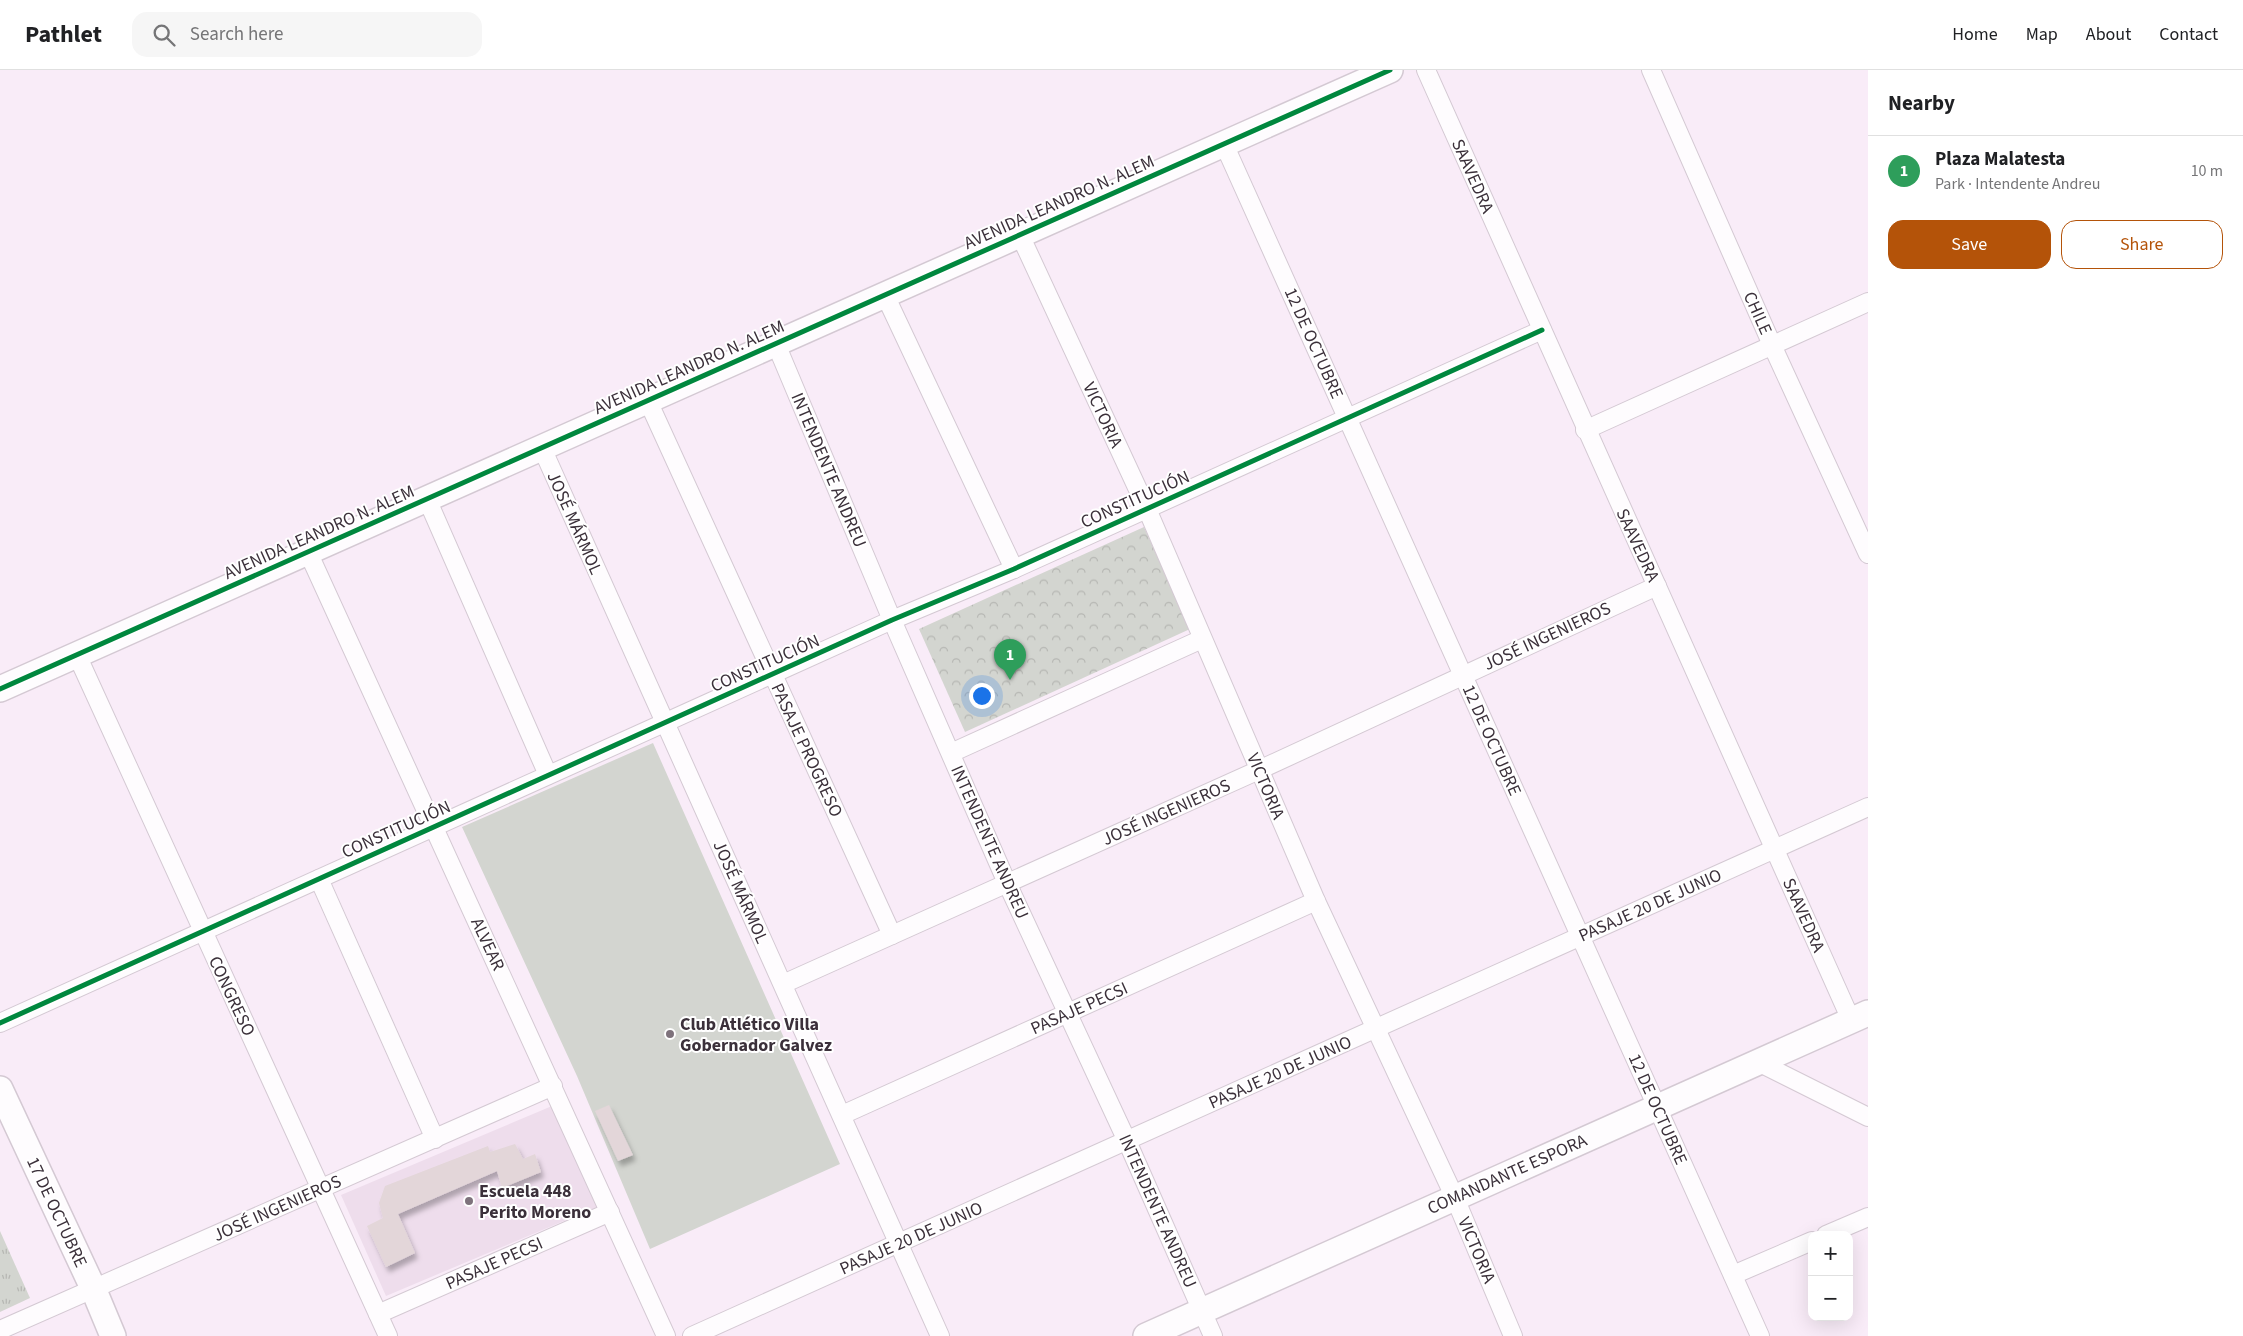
<!DOCTYPE html>
<html lang="en">
<head>
<meta charset="utf-8">
<style>
	body { margin:0; font-family:"Source Sans 3",sans-serif; background:#f6f6f6; color:#202124 }
	.controls { position:absolute; right:15px; bottom:15px; display:grid; overflow:hidden; border-radius:10px; box-shadow:0 5px 20px #0002 }
	.controls button { width:45px; height:45px; display:grid; place-items:center; padding:0; border:0; border-bottom:1px solid #e0e0e0; background:#fff; color:#202124; font:25px sans-serif }
	.you { position:absolute; left:981px; top:625px; width:18px; height:18px; margin:-12px; border:4px solid #fff; border-radius:50%; background:#1a73e8; box-shadow:0 0 0 8px #1a73e833 }
	.badge { display:grid; place-items:center; width:32px; height:32px; border-radius:50%; background:#b45309; color:#fff; font-size:16px; font-weight:700 }
	.pin { position:absolute; translate:-50% -41px; filter:drop-shadow(0 1px 2px #0008) }
	.pin::after { content:''; position:absolute; top:26px; width:18px; height:15px; background:inherit; clip-path:polygon(0 0,100% 0,50% 100%) }
	.list { margin:0; padding:0; list-style:none }
	h2 { display:flex; justify-content:space-between; align-items:center; height:65px; margin:0; padding:0 20px; font-size:21px }
	h2 small { font-size:16px; font-weight:400; color:#757577 }
	.list li { display:grid; grid-template-columns:32px 1fr auto; gap:15px; align-items:center; box-sizing:border-box; height:70px; padding:0 20px; border-top:1px solid #e0e0e0 }
	.list b { display:block; font-size:19px; white-space:nowrap }
	.list p { margin:0; font-size:16px; white-space:nowrap; color:#757577 }
	.list em { font-size:16px; font-style:normal; color:#757577 }
	.actions { display:flex; gap:10px; padding:15px 20px }
	.actions a { flex:1; padding:11px 0; border:1px solid #b45309; border-radius:15px; text-align:center; font-size:18px; color:#b45309 }
	.actions .main { background:#b45309; color:#fff }
	.icon { flex:none; width:28px; height:28px; fill:none; stroke:currentColor; stroke-width:2; stroke-linecap:round; stroke-linejoin:round }
	.map { position:relative; flex:none; width:1868px; height:1266px; overflow:hidden }
	header { display:flex; align-items:center; gap:30px; box-sizing:border-box; height:70px; padding:0 25px; background:#fff; border-bottom:1px solid #e0e0e0 }
	header strong { font-size:24px }
	nav { display:flex; gap:28px; margin-inline-start:auto; font-size:18px }
	.search { width:350px; height:45px; background:#f6f6f6; display:flex; align-items:center; gap:12px; box-sizing:border-box; padding:0 18px; border-radius:15px; color:#757577; font-size:19px }
	main { display:flex }
	aside { flex:1; background:#fff }
	.map>svg:first-child { display:block }
</style>
</head>
<body>
<header>
<strong>Pathlet</strong>
<div class="search"><svg class="icon" aria-label="search" viewBox="0 0 24 24"><circle cx="10" cy="10" r="6"/><path d="M15 15l6 6"/></svg>Search here</div>
<nav><a>Home</a><a>Map</a><a>About</a><a>Contact</a></nav>
</header>
<main>
<div class="map">
<svg width="1868" height="1266" viewBox="0 0 1868 1266">
	<defs>
		<pattern id="grass-tufts" width="24" height="20" patternUnits="userSpaceOnUse" patternTransform="scale(1.25)"><rect width="24" height="20" fill="#d3d5d0"/><path d="M3 7l-1-3M5 7V3M7 7l1-3M15 17l-1-3M17 17v-4M19 17l1-3" fill="none" stroke="#b6b7b3"/></pattern>
		<pattern id="park-crowns" width="20" height="18" patternUnits="userSpaceOnUse" patternTransform="scale(1.25)"><rect width="20" height="18" fill="#d3d5d0"/><path d="M2 6a3 3 0 1 1 6 0M12 15a3 3 0 1 1 6 0" fill="none" stroke="#b6b7b3"/></pattern>
		<filter id="shadow"><feDropShadow dx="3" dy="5.5" stdDeviation="2.5" flood-color="#0004"/></filter>
	</defs>
	<rect width="100%" height="100%" fill="#f9ecf8"/>
	<path fill="#eeddec" d="M552,1036l45,101 -211,89 -45,-101z"/>
	<path fill="url(#grass-tufts)" d="M0,1161l30,67 -30,14z"/>
	<path fill="url(#park-crowns)" d="M1144,457l46,102 -225,103 -46,-103z"/>
	<path fill="#d3d5d0" d="M653,673l187,421 -190,85 -73,-173 -115,-249z"/>
	<g fill="#e3d6d9" filter="url(#shadow)">
		<path d="M609,1035l24,50 -15,6 -23,-50z"/>
		<path d="M515,1074l8,15 12,-5 6,18 -39,16 -5,-17 -99,43 17,39 -29,14 -19,-41 16,-8 -4,-15 6,-17 103,-40 2,6z"/>
	</g>
	<g fill="none" stroke-linecap="round" stroke-linejoin="round">
		<defs>
			<g id="street">
				<path d="M1426,0l425,950"/>
				<path d="M1651,0l121,275 96,209"/>
				<path d="M1224,74l536,1192"/>
				<path d="M1020,165l127,274 169,392 139,297 58,138"/>
				<path d="M885,225l129,274"/>
				<path d="M776,274l116,276 115,263 120,258 86,195"/>
				<path d="M648,331l244,534"/>
				<path d="M1585,360l283,-128"/>
				<path d="M542,378l398,888"/>
				<path d="M427,429l121,276"/>
				<path d="M308,482l358,784"/>
				<path d="M77,585l311,681"/>
				<path d="M951,683l251,-114"/>
				<path d="M319,809l116,260"/>
				<path d="M783,914l476,-214 398,-184"/>
				<path d="M0,953l892,-403 122,-51 528,-239"/>
				<path d="M1758,992l110,55"/>
				<path d="M842,1045l474,-214"/>
				<path d="M1826,1165l42,-18"/>
				<path d="M1733,1205l79,-34"/>
				<path d="M378,1244l232,-102"/>
				<path d="M0,1260l553,-244"/>
				<path d="M692,1266l1176,-529"/>
			</g>
			<g id="secondary">
				<path d="M0,619l1390,-619"/>
				<path d="M0,1019l93,199 20,48"/>
				<path d="M1146,1266l722,-323"/>
			</g>
		</defs>
		<use href="#street" stroke="#d4c9d3" stroke-width="20"/>
		<use href="#secondary" stroke="#d4c9d3" stroke-width="28"/>
		<use href="#street" stroke="#fefcfe" stroke-width="18"/>
		<use href="#secondary" stroke="#fefcfe" stroke-width="25"/>
		<defs>
			<g id="cycleway">
				<path d="M0,619l1390,-619"/>
				<path d="M0,953l892,-403 122,-51 528,-239"/>
			</g>
		</defs>
		<use href="#cycleway" stroke="#fff" stroke-width="8"/>
		<use href="#cycleway" stroke="#00873e" stroke-width="5"/>
	</g>
	<g fill="#7e727c" stroke="#fff" stroke-width="2">
		<circle cx="670" cy="964" r="5"/>
		<circle cx="469" cy="1131" r="5"/>
	</g>
	<g text-anchor="middle" stroke-width="4" stroke-linejoin="round" paint-order="stroke">
		<g font-size="18" fill="#3b303a" stroke="#fff">
			<text transform="translate(1473 106) rotate(66)" y="6">SAAVEDRA</text>
			<text transform="translate(1059 132) rotate(-24)" y="6">AVENIDA LEANDRO N. ALEM</text>
			<text transform="translate(1758 243) rotate(66)" y="6">CHILE</text>
			<text transform="translate(1314 273) rotate(66)" y="6">12 DE OCTUBRE</text>
			<text transform="translate(689 297) rotate(-24)" y="6">AVENIDA LEANDRO N. ALEM</text>
			<text transform="translate(1103 345) rotate(65)" y="6">VICTORIA</text>
			<text transform="translate(829 400) rotate(67)" y="6">INTENDENTE ANDREU</text>
			<text transform="translate(1135 429) rotate(-24)" y="6">CONSTITUCIÓN</text>
			<text transform="translate(575 453) rotate(66)" y="6">JOSÉ MÁRMOL</text>
			<text transform="translate(319 462) rotate(-24)" y="6">AVENIDA LEANDRO N. ALEM</text>
			<text transform="translate(1638 475) rotate(65)" y="6">SAAVEDRA</text>
			<text transform="translate(1547 566) rotate(-25)" y="6">JOSÉ INGENIEROS</text>
			<text transform="translate(765 593) rotate(-24)" y="6">CONSTITUCIÓN</text>
			<text transform="translate(1492 670) rotate(66)" y="6">12 DE OCTUBRE</text>
			<text transform="translate(807 680) rotate(65)" y="6">PASAJE PROGRESO</text>
			<text transform="translate(1266 716) rotate(67)" y="6">VICTORIA</text>
			<text transform="translate(1166 742) rotate(-24)" y="6">JOSÉ INGENIEROS</text>
			<text transform="translate(396 759) rotate(-24)" y="6">CONSTITUCIÓN</text>
			<text transform="translate(990 772) rotate(66)" y="6">INTENDENTE ANDREU</text>
			<text transform="translate(741 822) rotate(66)" y="6">JOSÉ MÁRMOL</text>
			<text transform="translate(1650 835) rotate(-24)" y="6">PASAJE 20 DE JUNIO</text>
			<text transform="translate(1804 845) rotate(66)" y="6">SAAVEDRA</text>
			<text transform="translate(488 874) rotate(65)" y="6">ALVEAR</text>
			<text transform="translate(232 926) rotate(65)" y="6">CONGRESO</text>
			<text transform="translate(1079 938) rotate(-24)" y="6">PASAJE PECSI</text>
			<text transform="translate(1280 1002) rotate(-24)" y="6">PASAJE 20 DE JUNIO</text>
			<text transform="translate(1658 1039) rotate(66)" y="6">12 DE OCTUBRE</text>
			<text transform="translate(1507 1104) rotate(-24)" y="6">COMANDANTE ESPORA</text>
			<text transform="translate(277 1138) rotate(-24)" y="6">JOSÉ INGENIEROS</text>
			<text transform="translate(1158 1141) rotate(66)" y="6">INTENDENTE ANDREU</text>
			<text transform="translate(57 1142) rotate(65)" y="6">17 DE OCTUBRE</text>
			<text transform="translate(911 1168) rotate(-24)" y="6">PASAJE 20 DE JUNIO</text>
			<text transform="translate(1477 1180) rotate(67)" y="6">VICTORIA</text>
			<text transform="translate(494 1193) rotate(-24)" y="6">PASAJE PECSI</text>
		</g>
		<g font-size="18" font-weight="bold" fill="#3b303a" stroke="#fff" text-anchor="start">
			<text x="680" y="960">Club Atlético Villa<tspan x="680" dy="21">Gobernador Galvez</tspan></text>
			<text x="479" y="1127">Escuela 448<tspan x="479" dy="21">Perito Moreno</tspan></text>
		</g>
	</g>
</svg>
<div class="controls">
<button>+</button>
<button>−</button>
</div>
<div class="you"></div>
<div class="pin badge" style="left:1010px;top:610px;background:#2e9e5b">1</div>
</div>
<aside>
<h2>Nearby<small></small></h2>
<ul class="list">
<li><span class="badge" style="background:#2e9e5b">1</span><div><b>Plaza Malatesta</b><p>Park · Intendente Andreu</p></div><em>10 m</em></li>
</ul>
<div class="actions"><a class="main">Save</a><a>Share</a></div>
</aside>
</main>
</body>
</html>
